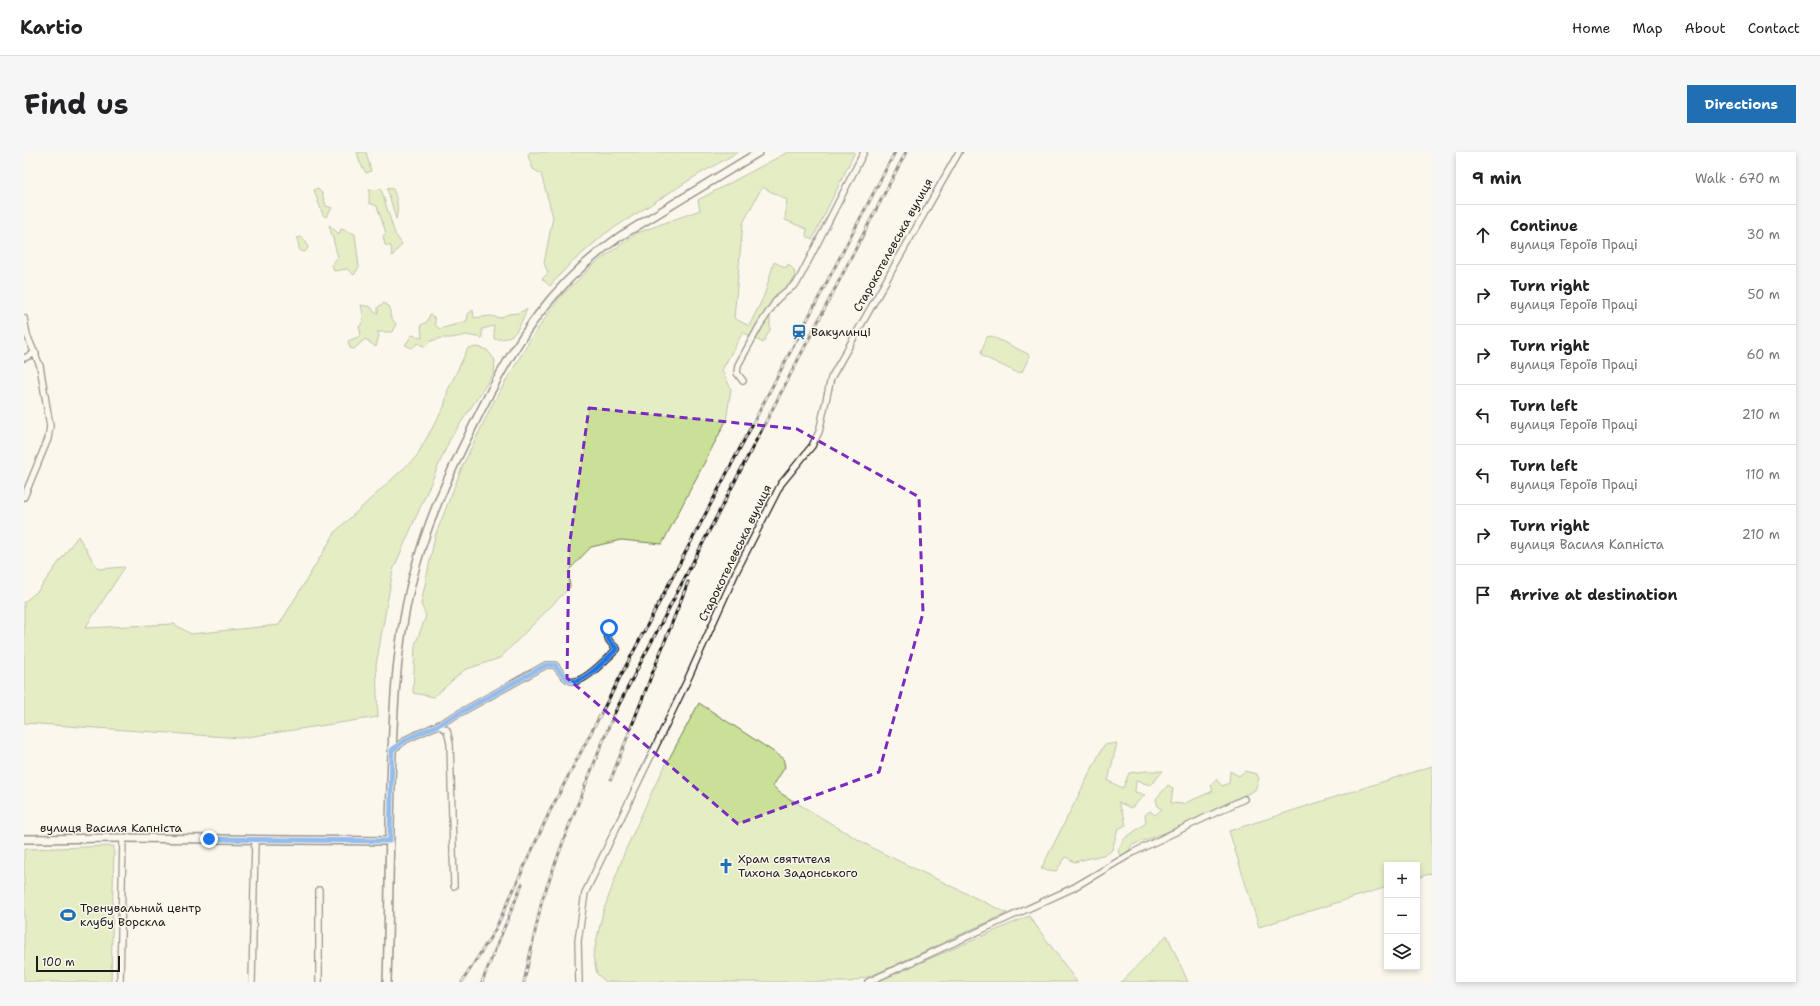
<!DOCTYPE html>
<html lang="en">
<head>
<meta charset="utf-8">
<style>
	body { margin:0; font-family:"Shantell Sans",sans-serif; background:#f6f6f6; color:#202124 }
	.controls { position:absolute; right:12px; bottom:12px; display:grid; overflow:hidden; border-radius:0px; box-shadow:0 2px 6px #0003 }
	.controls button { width:36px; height:36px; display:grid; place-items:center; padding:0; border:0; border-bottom:1px solid #e0e0e0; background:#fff; color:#202124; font:20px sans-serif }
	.scale { position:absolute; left:12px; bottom:10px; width:84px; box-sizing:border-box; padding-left:4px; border:2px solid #1c1c1c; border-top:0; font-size:11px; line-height:14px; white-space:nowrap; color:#1c1c1c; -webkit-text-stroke:3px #fbf7ec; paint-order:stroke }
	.stop { position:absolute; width:12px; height:12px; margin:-9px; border:3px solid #1a73e8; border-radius:50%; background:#fff }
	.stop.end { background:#1a73e8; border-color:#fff; box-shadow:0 1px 4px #0008 }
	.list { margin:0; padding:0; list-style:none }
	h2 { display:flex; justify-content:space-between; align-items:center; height:52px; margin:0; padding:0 16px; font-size:17px }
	h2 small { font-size:13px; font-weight:400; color:#757577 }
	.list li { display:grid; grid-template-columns:26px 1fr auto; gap:12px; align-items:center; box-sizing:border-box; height:60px; padding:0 16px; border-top:1px solid #e0e0e0 }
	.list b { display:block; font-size:15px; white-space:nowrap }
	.list p { margin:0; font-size:13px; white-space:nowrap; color:#757577 }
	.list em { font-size:13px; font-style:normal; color:#757577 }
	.icon { flex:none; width:22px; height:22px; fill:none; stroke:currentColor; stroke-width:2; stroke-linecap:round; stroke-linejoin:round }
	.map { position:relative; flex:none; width:1408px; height:830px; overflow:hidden; border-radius:0px }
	header { display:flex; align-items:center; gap:24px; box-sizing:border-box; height:56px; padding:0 20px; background:#fff; border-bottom:1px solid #e0e0e0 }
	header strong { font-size:19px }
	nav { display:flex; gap:22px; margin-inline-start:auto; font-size:14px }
	.intro { display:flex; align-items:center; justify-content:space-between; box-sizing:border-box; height:96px; padding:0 24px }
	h1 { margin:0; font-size:28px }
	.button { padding:10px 18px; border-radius:0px; background:#1f6fb2; color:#fff; font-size:14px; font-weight:700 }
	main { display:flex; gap:24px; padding:0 24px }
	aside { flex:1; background:#fff; border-radius:0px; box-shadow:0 2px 6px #0003 }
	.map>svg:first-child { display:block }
</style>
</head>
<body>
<header>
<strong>Kartio</strong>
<nav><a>Home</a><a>Map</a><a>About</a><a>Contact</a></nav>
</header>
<div class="intro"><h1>Find us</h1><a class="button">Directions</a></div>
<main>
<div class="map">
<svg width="1408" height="830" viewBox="0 0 1408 830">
	<rect width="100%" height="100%" fill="#fbf7ec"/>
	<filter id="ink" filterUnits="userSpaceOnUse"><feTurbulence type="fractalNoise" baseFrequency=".025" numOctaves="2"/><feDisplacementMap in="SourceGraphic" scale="8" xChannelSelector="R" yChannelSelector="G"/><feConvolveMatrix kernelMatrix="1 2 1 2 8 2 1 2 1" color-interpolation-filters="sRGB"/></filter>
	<g filter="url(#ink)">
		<g fill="#c9e096" stroke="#727e59">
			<path d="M333,0h9l5,19 -5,2 -6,-10z"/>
			<path d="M506,0h208l-47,27 -85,54 -37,32 -19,21 -8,-7 6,-6 -4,-10 9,-46 -12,-43 -8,-5 -5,-13z"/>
			<path d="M764,0h67l-43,88 -6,-4 1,-7 -22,-9 2,-20 -25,-13 -19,36 -9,95 15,8 15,-30 10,-34 12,6 2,-4 6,6 1,7 -25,38v15l-7,13 -20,-11 -21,38 9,19 -5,32 -64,123 -41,-4 -30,7 -23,24 2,16 -70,71 -36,12 -30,27 -21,-4 2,-48 11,-29 -5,-12 14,-68 28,-71 30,-62 37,-63 30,-43 37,-35 40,-29 63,-23 -2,-10z"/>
			<path d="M293,36l5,5 4,13 6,2 -6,9 -3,-2 -9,-25z"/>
			<path d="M363,36l6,1c4,10 6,19 3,30z"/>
			<path d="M357,37l14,45 7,10 -10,12 -1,-10 -6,-1 -2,-9 3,-3 -9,-27 -8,-3v-13z"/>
			<path d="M305,73l10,9 2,-5 14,5 4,33 -5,8 -7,-6 -13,2 -2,-7 6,-7z"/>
			<path d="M277,85l5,4 2,7 -3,4 -5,-1 -3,-13z"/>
			<path d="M360,151l6,4v9l6,8 -3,8h-16l2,3 -3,12 -11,-8 -11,10 -4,-1 -2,-7 10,-4 3,-3 -2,-7c7,-8 4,-12 2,-22l10,2 4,6h3v-6z"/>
			<path d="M503,157c-8,17 -10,32 -33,30v-13l-12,3v9l-16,-3 -14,3h-10l-11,3 -6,6 -7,-4 -6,5 -7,-3 7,-10 10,3 -1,-13 6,-3 3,-8 5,4v7l5,4 27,-8 1,-7 5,-4 1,8 16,-2 10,2 8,-4 10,-1z"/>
			<path d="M967,184l37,18 1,3 -7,15 -4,1 -36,-17 -1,-4 6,-15z"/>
			<path d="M454,195l9,3 8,10 -1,13 -44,66 -57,131 -17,95 2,52 -137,21 -217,-15v-121l14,-11 40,-55 20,33 27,-2 -40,61 89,-4 17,10 88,-9 57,-94 80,-74 28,-50 4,-17 20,-42z"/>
			<path d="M675,551l84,55 2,9 -12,19 7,7 94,56 133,64 -129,60 -27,9h-245l-9,-8 -4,-18 10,-44 22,-61 32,-70z"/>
			<path d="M1093,591l-9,38 15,7 6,-15 17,-2h17l-12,14 -15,-4 -1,11 10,3 -14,13 -13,-6 6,14 2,9 -8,4 -6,21 -5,4 -33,8 -8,-5 -10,14 -15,-2 63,-124z"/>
			<path d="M1408,614v107l-15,5v-13h-30v22l-128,40 -30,-96z"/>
			<path d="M1206,619l9,5 6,-5 12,3 2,5 -4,11c-39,20 -81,41 -123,55l-4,7 -8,5 -2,-7 6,-11 22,-16 -1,-8 5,-4 5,4 7,-6 -4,-2 -2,-8 12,-14 5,3 -2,15 12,1 30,-13 -2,-6 5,-6 6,7 7,-3z"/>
			<path d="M90,694l-3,136h-87v-133z"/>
			<path d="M1005,764l48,66h-201z"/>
			<path d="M1143,783l21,47h-67z"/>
		</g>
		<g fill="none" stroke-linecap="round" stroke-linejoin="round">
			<defs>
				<g id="minor">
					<path d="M0,166l3,17 13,31 10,60 -2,13 -24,58"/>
					<path d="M0,206l12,-5"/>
					<path d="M719,229l-6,-8 1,-8 22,-40 18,-27 19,-15 67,-131"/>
					<path d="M414,573l9,5 3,14 4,142"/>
					<path d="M368,598l15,-11 31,-14 108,-60h9c4,5 9,14 16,16 12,4 37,-24 46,-32 -7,-7 -12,-10 -8,-21"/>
					<path d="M96,830l3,-144"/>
					<path d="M228,830l3,-142"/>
					<path d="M295,830v-92"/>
					<path d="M555,830l-1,-41 7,-48 101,-210 50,-111 45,-88 31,-38 7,-14 12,-54 128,-226"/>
					<path d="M844,830l205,-94 61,-36 110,-53"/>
				</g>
				<path id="tertiary" d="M0,687l99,-1 267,3"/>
				<path id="secondary" d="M363,830c2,-65 2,-130 4,-196 2,-79 5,-158 29,-234 15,-49 38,-96 61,-142 36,-71 71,-126 138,-173l140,-85"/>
			</defs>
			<use href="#minor" stroke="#1c1c1c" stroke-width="8"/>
			<use href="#tertiary" stroke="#1c1c1c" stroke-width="10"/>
			<use href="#secondary" stroke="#1c1c1c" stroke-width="10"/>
			<use href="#minor" stroke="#fbf7ec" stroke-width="5.5"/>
			<use href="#tertiary" stroke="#fbf7ec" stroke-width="7"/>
			<use href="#secondary" stroke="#fbf7ec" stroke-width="7"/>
			<defs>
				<g id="rail">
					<path d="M587,627l77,-197"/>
					<path d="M438,830l33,-52 55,-119 345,-659"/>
					<path d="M458,830l40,-98"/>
					<path d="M500,830l18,-82 25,-69 47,-117 292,-562"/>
				</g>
			</defs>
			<use href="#rail" stroke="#1c1c1c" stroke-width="3"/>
			<use href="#rail" stroke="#fbf7ec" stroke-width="1.5" stroke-dasharray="4.5" stroke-linecap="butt"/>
		</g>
	</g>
	<g fill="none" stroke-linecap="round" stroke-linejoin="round" filter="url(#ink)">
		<path stroke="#1a73e8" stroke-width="5" d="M185,687l181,2 2,-91 15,-11 31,-14 108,-60h9c4,5 9,14 16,16 12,4 37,-24 46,-32 -7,-7 -12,-10 -8,-21"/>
	</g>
	<path d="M0 0H1408V830H0ZM565,256l208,21 122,68 4,116 -44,159 -141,52 -171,-146 2,-130z" fill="#fbf7ec" fill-opacity=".55" fill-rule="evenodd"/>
	<path fill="none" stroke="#7b2cbf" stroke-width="3" stroke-dasharray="8 5" stroke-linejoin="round" d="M565,256l208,21 122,68 4,116 -44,159 -141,52 -171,-146 2,-130z"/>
	<defs>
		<symbol id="station-bare" viewBox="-9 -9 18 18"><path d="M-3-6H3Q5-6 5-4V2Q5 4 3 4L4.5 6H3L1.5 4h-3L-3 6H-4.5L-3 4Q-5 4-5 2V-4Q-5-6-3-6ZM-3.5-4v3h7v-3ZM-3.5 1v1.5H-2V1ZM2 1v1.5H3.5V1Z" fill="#1f6fb2" stroke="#fbf7ec" stroke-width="2.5" paint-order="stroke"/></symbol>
		<symbol id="church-bare" viewBox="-9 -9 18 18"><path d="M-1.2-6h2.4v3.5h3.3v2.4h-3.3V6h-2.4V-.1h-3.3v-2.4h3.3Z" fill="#1f6fb2" stroke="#fbf7ec" stroke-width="2.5" paint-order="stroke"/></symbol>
		<symbol id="stadium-bare" viewBox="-9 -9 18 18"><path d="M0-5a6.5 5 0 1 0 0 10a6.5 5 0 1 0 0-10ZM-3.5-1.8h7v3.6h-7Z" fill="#1f6fb2" stroke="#fbf7ec" stroke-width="2.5" paint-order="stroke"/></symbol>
	</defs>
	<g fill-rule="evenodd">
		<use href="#station-bare" x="764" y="169" width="22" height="22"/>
		<use href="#church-bare" x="691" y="703" width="22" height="22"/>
		<use href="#stadium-bare" x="33" y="752" width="22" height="22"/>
	</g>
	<g text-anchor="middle" stroke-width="3" stroke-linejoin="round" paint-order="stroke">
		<g font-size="12" fill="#1c1c1c" stroke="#fbf7ec">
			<text transform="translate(869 93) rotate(-61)" y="4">Старокотелевська вулиця</text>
			<text transform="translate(711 401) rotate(-64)" y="4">Старокотелевська вулиця</text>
			<text x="87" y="680">вулиця Василя Капніста</text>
		</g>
		<g font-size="12" fill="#1c1c1c" stroke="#fbf7ec" text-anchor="start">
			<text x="787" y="184">Вакулинці</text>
			<text x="714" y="711">Храм святителя<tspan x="714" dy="14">Тихона Задонського</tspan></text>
			<text x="56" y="760">Тренувальний центр<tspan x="56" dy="14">клубу Ворскла</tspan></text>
		</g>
	</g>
</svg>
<div class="controls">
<button>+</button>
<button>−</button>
<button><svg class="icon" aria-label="layers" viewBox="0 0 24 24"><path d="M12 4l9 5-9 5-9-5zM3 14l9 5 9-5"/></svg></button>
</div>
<div class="scale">100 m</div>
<div class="stop" style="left:585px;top:476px"></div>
<div class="stop end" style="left:185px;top:687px"></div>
</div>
<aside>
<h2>9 min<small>Walk · 670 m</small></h2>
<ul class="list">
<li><svg class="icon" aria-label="ahead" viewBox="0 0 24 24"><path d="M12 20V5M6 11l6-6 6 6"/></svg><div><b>Continue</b><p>вулиця Героїв Праці</p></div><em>30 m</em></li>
<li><svg class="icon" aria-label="right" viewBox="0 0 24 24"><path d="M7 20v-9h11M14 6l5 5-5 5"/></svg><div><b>Turn right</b><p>вулиця Героїв Праці</p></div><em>50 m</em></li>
<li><svg class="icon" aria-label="right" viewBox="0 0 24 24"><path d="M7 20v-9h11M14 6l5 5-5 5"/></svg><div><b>Turn right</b><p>вулиця Героїв Праці</p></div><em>60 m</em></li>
<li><svg class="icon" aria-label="left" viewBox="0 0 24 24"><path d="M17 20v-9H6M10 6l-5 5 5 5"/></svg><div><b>Turn left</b><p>вулиця Героїв Праці</p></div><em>210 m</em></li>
<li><svg class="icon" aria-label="left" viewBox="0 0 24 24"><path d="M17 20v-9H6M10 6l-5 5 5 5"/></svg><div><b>Turn left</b><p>вулиця Героїв Праці</p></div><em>110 m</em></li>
<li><svg class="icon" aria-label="right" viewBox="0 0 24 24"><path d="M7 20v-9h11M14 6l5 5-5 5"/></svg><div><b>Turn right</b><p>вулиця Василя Капніста</p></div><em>210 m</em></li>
<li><svg class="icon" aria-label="arrive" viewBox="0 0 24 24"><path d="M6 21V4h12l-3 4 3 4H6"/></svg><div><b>Arrive at destination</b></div></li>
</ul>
</aside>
</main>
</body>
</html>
